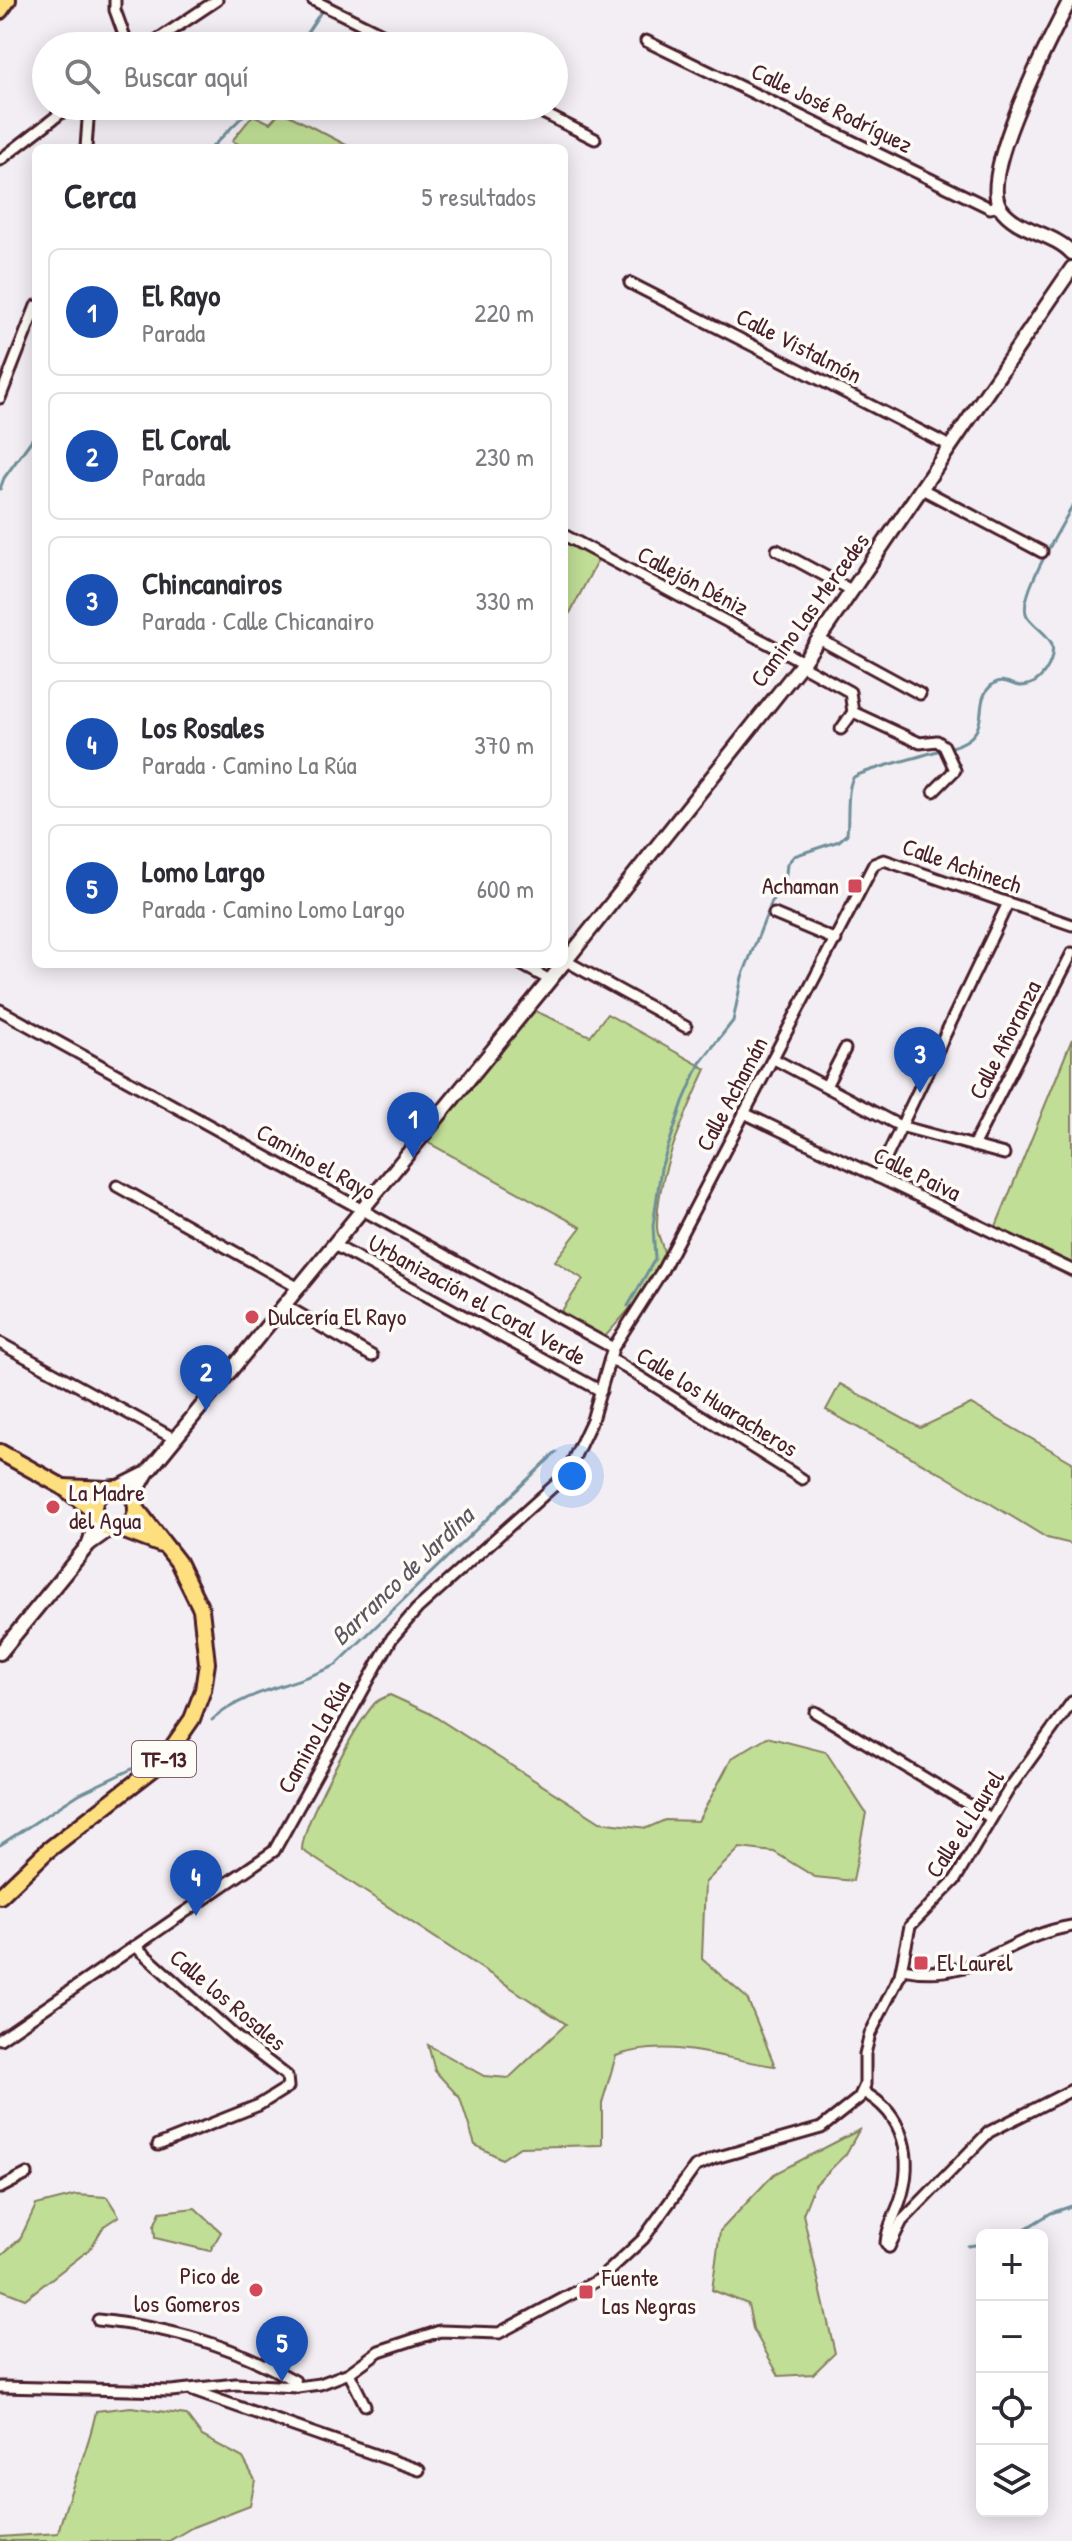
<!DOCTYPE html>
<html lang="es">
<head>
<meta charset="utf-8">
<style>
	body { margin:0; font-family:"Patrick Hand",sans-serif; background:#f7f7f7; color:#2b2b33 }
	.controls { position:absolute; right:24px; bottom:24px; display:grid; overflow:hidden; border-radius:12px; box-shadow:0 4px 20px #0003 }
	.controls button { width:72px; height:72px; display:grid; place-items:center; padding:0; border:0; border-bottom:2px solid #e1e1e2; background:#fff; color:#2b2b33; font:40px sans-serif }
	.you { position:absolute; left:572px; top:1476px; width:28px; height:28px; margin:-20px; border:6px solid #fff; border-radius:50%; background:#1a73e8; box-shadow:0 0 0 12px #1a73e833 }
	.badge { display:grid; place-items:center; width:52px; height:52px; border-radius:50%; background:#7c3aed; color:#fff; font-size:26px; font-weight:700 }
	.pin { position:absolute; translate:-50% -66px; filter:drop-shadow(0 2px 4px #0008) }
	.pin::after { content:''; position:absolute; top:42px; width:28px; height:24px; background:inherit; clip-path:polygon(0 0,100% 0,50% 100%) }
	.list { margin:0; padding:0; list-style:none }
	h2 { display:flex; justify-content:space-between; align-items:center; height:104px; margin:0; padding:0 32px; font-size:34px }
	h2 small { font-size:26px; font-weight:400; color:#7c7c81 }
	.list li { display:grid; grid-template-columns:52px 1fr auto; gap:24px; align-items:center; box-sizing:border-box; height:128px; margin:0 16px 16px; padding:0 16px; border:2px solid #e1e1e2; border-radius:12px }
	.list b { display:block; font-size:30px; white-space:nowrap }
	.list p { margin:0; font-size:26px; white-space:nowrap; color:#7c7c81 }
	.list em { font-size:26px; font-style:normal; color:#7c7c81 }
	.icon { flex:none; width:44px; height:44px; fill:none; stroke:currentColor; stroke-width:2; stroke-linecap:round; stroke-linejoin:round }
	.map { position:relative; flex:none; width:1072px; height:2541px; overflow:hidden }
	.search { position:absolute; background:#fff; box-shadow:0 4px 20px #0003; left:32px; top:32px; width:536px; height:88px; display:flex; align-items:center; gap:20px; box-sizing:border-box; padding:0 28px; border-radius:44px; color:#7c7c81; font-size:30px }
	.panel { position:absolute; background:#fff; box-shadow:0 4px 20px #0003; left:32px; top:144px; width:536px; height:824px; border-radius:12px }
	.map>svg:first-child { display:block }
</style>
</head>
<body>
<div class="map">
<svg width="1072" height="2541" viewBox="0 0 1072 2541">
	<rect width="100%" height="100%" fill="#f3eef4"/>
	<filter id="ink" filterUnits="userSpaceOnUse"><feTurbulence type="fractalNoise" baseFrequency=".0125" numOctaves="2"/><feDisplacementMap in="SourceGraphic" scale="16" xChannelSelector="R" yChannelSelector="G"/><feConvolveMatrix kernelMatrix="1 2 1 2 8 2 1 2 1" color-interpolation-filters="sRGB"/></filter>
	<g filter="url(#ink)">
		<g fill="#c0de96" stroke="#857e60" stroke-width="2">
			<path d="M281,111l71,37h-106l-14,-7 21,-26 17,8z"/>
			<path d="M564,540l37,14 -31,59 -6,-4z"/>
			<path d="M531,1009l59,27 17,-22 99,55c-22,49 -49,103 -49,158 0,10 8,20 7,30 -2,21 -52,70 -66,88l-43,-24 28,-42 -28,-18 26,-34 -156,-86z"/>
			<path d="M1072,1039v239l-80,-42z"/>
			<path d="M840,1384l80,44 51,-24 101,58v82l-25,-6 -105,-64 -116,-64z"/>
			<path d="M390,1695l39,18 171,109 47,6 18,-8 33,1 34,-63 35,-21 59,15 40,61 -13,68 -38,-4 -41,-25 -34,-4 -35,35 -3,76 45,39 28,68c-55,-7 -104,-29 -159,-10l-14,47v42l-82,2 -18,12 -27,-14 -15,-47 -25,-27 -7,-26 56,31 25,2 57,-54 -264,-174c0,-27 53,-123 72,-146 4,-5 10,-6 16,-9z"/>
			<path d="M859,2130l-13,24 -32,32 -11,28 32,139 -22,21 -34,2 -26,-47 -5,-25 -36,-14 8,-59 54,-57z"/>
			<path d="M76,2195l31,2 12,19 -15,10 -14,23 -65,50 -25,-10v-33l20,-17 16,-34z"/>
			<path d="M195,2208l26,24 -11,19 -55,-13 -1,-12 6,-14z"/>
			<path d="M131,2407l55,8 16,21 41,22 12,22 -5,25 -57,22 -24,14h-169v-4l58,-4c10,-41 30,-80 38,-122z"/>
		</g>
		<g fill="none" stroke-linecap="round" stroke-linejoin="round">
			<g stroke="#6f8f99" stroke-width="3">
				<path d="M298,46l31,-46"/>
				<path d="M211,148l42,-42"/>
				<path d="M0,489l4,-11 32,-44"/>
				<path d="M949,748c49,-14 20,-44 43,-63 11,-9 19,1 30,1 20,-1 33,-25 30,-42 -6,-12 -19,-18 -25,-28 -11,-19 36,-90 45,-110"/>
				<path d="M628,1306l27,-47 -2,-33 8,-58 22,-66 17,-39 33,-42 9,-44 31,-78 12,-17 2,-18 7,-8 45,-15 8,-7c2,-15 -1,-44 6,-56 5,-7 76,-23 90,-29"/>
				<path d="M212,1720c32,-29 86,-36 124,-55l220,-213"/>
				<path d="M0,1845l79,-51 57,-27"/>
				<path d="M1015,2235l36,-22 21,-7"/>
				<path d="M968,2246l14,-2"/>
			</g>
			<defs>
				<g id="street">
					<path d="M115,0v10l13,36"/>
					<path d="M313,0l93,46"/>
					<path d="M646,41l344,167 9,-2"/>
					<path d="M148,46l69,-46"/>
					<path d="M229,106l1,1"/>
					<path d="M529,106l66,33"/>
					<path d="M86,148l3,-42"/>
					<path d="M0,160l70,-54"/>
					<path d="M630,283l320,163"/>
					<path d="M0,398l36,-92"/>
					<path d="M922,489l120,63"/>
					<path d="M564,535l239,127"/>
					<path d="M777,550l76,41"/>
					<path d="M819,639l101,55"/>
					<path d="M801,665l49,27 3,20 -12,17"/>
					<path d="M853,712l67,31 17,-2 7,5 11,24 -21,21"/>
					<path d="M774,914l62,26"/>
					<path d="M566,961l120,66"/>
					<path d="M520,964l30,16"/>
					<path d="M0,1010l613,338"/>
					<path d="M774,1059l126,67 104,28"/>
					<path d="M826,1086l19,-37"/>
					<path d="M744,1113l328,157"/>
					<path d="M973,1146l99,-193"/>
					<path d="M877,1177l131,-274"/>
					<path d="M117,1186l182,102"/>
					<path d="M334,1245l267,146"/>
					<path d="M284,1305l88,51"/>
					<path d="M0,1343l175,96"/>
					<path d="M610,1358l192,121"/>
					<path d="M815,1712l176,106"/>
					<path d="M135,1946l100,90 52,40 1,11 -29,18 -101,40"/>
					<path d="M902,1969c74,15 102,-32 170,-43"/>
					<path d="M0,2039l274,-188 118,-213 25,-29 149,-134 26,-55 21,-72 49,-77 212,-407 10,-4 188,65"/>
					<path d="M863,2092c42,22 51,67 37,109 -5,15 -13,26 -14,42l3,4"/>
					<path d="M0,2188l27,-14"/>
					<path d="M889,2247l13,-26 87,-89 83,-42"/>
					<path d="M98,2320c72,8 133,24 197,61l2,6"/>
					<path d="M349,2373l16,32"/>
					<path d="M0,2387l171,4 65,-7 61,3 23,-3 29,-11 30,-22 61,-20 59,2 101,-54 43,-40 52,-72 20,-9 106,-30 38,-30 6,-13v-31l5,-20 30,-59 10,-49 45,-46 54,-91 63,-87"/>
					<path d="M193,2391l226,79"/>
				</g>
				<g id="secondary">
					<path d="M1070,0c-18,35 -91,173 -70,207 17,25 53,25 72,46"/>
					<path d="M564,963l237,-298 271,-397"/>
					<path d="M117,1488l28,-14"/>
					<path d="M133,1498l14,-25 416,-509"/>
					<path d="M89,1544l7,-26"/>
					<path d="M0,1653l89,-109 21,-15"/>
				</g>
				<g id="primary">
					<path d="M0,11l8,-11"/>
					<path d="M0,1452l63,35 32,25"/>
					<path d="M64,1487l43,2"/>
					<circle cx="115" cy="1509" r="21"/>
					<path d="M119,1529l45,17"/>
					<path d="M0,1896l47,-45 115,-89 30,-43 11,-29 4,-27 -6,-54 -23,-47 -42,-54"/>
				</g>
			</defs>
			<use href="#street" stroke="#4a1f2b" stroke-width="15"/>
			<use href="#secondary" stroke="#4a1f2b" stroke-width="18"/>
			<use href="#primary" stroke="#4a1f2b" stroke-width="20"/>
			<use href="#street" stroke="#fdfcf7" stroke-width="9"/>
			<use href="#secondary" stroke="#fdfcf7" stroke-width="12"/>
			<use href="#primary" stroke="#fedf80" stroke-width="14"/>
		</g>
	</g>
	<g fill="#d1495b" stroke="#fdfcf7" stroke-width="3">
		<rect x="847" y="878" width="16" height="16" rx="4"/>
		<circle cx="252" cy="1317" r="8"/>
		<circle cx="53" cy="1507" r="8"/>
		<rect x="913" y="1955" width="16" height="16" rx="4"/>
		<circle cx="256" cy="2290" r="8"/>
		<rect x="578" y="2284" width="16" height="16" rx="4"/>
	</g>
	<g text-anchor="middle" stroke-width="7" stroke-linejoin="round" paint-order="stroke">
		<rect fill="#fdfcf7" stroke="#806168" stroke-width="2" x="132" y="1741" width="64" height="36" rx="6"/>
		<g font-size="22" font-weight="bold" fill="#4a1f2b">
			<text x="164" y="1767">TF-13</text>
		</g>
		<g font-size="24" fill="#4a1f2b" stroke="#fdfcf7">
			<text transform="translate(832 108) rotate(26)" y="8">Calle José Rodríguez</text>
			<text transform="translate(799 346) rotate(27)" y="8">Calle Vistalmón</text>
			<text transform="translate(693 581) rotate(28)" y="8">Callejón Déniz</text>
			<text transform="translate(810 610) rotate(-54)" y="8">Camino Las Mercedes</text>
			<text transform="translate(962 866) rotate(19)" y="8">Calle Achinech</text>
			<text transform="translate(1005 1040) rotate(-63)" y="8">Calle Añoranza</text>
			<text transform="translate(732 1094) rotate(-62)" y="8">Calle Achamán</text>
			<text transform="translate(316 1162) rotate(29)" y="8">Camino el Rayo</text>
			<text transform="translate(917 1174) rotate(26)" y="8">Calle Paiva</text>
			<text transform="translate(477 1300) rotate(29)" y="8">Urbanización el Coral Verde</text>
			<text transform="translate(717 1402) rotate(32)" y="8">Calle los Huaracheros</text>
			<text transform="translate(314 1737) rotate(-61)" y="8">Camino La Rúa</text>
			<text transform="translate(965 1824) rotate(-57)" y="8">Calle el Laurel</text>
			<text transform="translate(228 2000) rotate(40)" y="8">Calle los Rosales</text>
		</g>
		<g font-size="24" fill="#4a1f2b" stroke="#fdfcf7" text-anchor="start">
			<text x="839" y="894" text-anchor="end">Achaman</text>
			<text x="268" y="1325">Dulcería El Rayo</text>
			<text x="69" y="1501">La Madre<tspan x="69" dy="28">del Agua</tspan></text>
			<text x="937" y="1971">El Laurel</text>
			<text x="240" y="2284" text-anchor="end">Pico de<tspan x="240" dy="28">los Gomeros</tspan></text>
			<text x="602" y="2286">Fuente<tspan x="602" dy="28">Las Negras</tspan></text>
		</g>
		<g font-size="26" font-style="italic" fill="#5d5762" stroke="#fdfcf7">
			<text transform="translate(402 1576) rotate(-44)" y="9">Barranco de Jardina</text>
		</g>
	</g>
</svg>
<div class="controls">
<button>+</button>
<button>−</button>
<button><svg class="icon" aria-label="locate" viewBox="0 0 24 24"><circle cx="12" cy="12" r="6"/><path d="M12 2v4M12 18v4M2 12h4M18 12h4"/></svg></button>
<button><svg class="icon" aria-label="layers" viewBox="0 0 24 24"><path d="M12 4l9 5-9 5-9-5zM3 14l9 5 9-5"/></svg></button>
</div>
<div class="you"></div>
<div class="pin badge" style="left:413px;top:1158px;background:#1a4fb4">1</div>
<div class="pin badge" style="left:206px;top:1411px;background:#1a4fb4">2</div>
<div class="pin badge" style="left:920px;top:1093px;background:#1a4fb4">3</div>
<div class="pin badge" style="left:196px;top:1916px;background:#1a4fb4">4</div>
<div class="pin badge" style="left:282px;top:2382px;background:#1a4fb4">5</div>
<div class="search"><svg class="icon" aria-label="search" viewBox="0 0 24 24"><circle cx="10" cy="10" r="6"/><path d="M15 15l6 6"/></svg>Buscar aquí</div>
<section class="panel">
<h2>Cerca<small>5 resultados</small></h2>
<ul class="list">
<li><span class="badge" style="background:#1a4fb4">1</span><div><b>El Rayo</b><p>Parada</p></div><em>220 m</em></li>
<li><span class="badge" style="background:#1a4fb4">2</span><div><b>El Coral</b><p>Parada</p></div><em>230 m</em></li>
<li><span class="badge" style="background:#1a4fb4">3</span><div><b>Chincanairos</b><p>Parada · Calle Chicanairo</p></div><em>330 m</em></li>
<li><span class="badge" style="background:#1a4fb4">4</span><div><b>Los Rosales</b><p>Parada · Camino La Rúa</p></div><em>370 m</em></li>
<li><span class="badge" style="background:#1a4fb4">5</span><div><b>Lomo Largo</b><p>Parada · Camino Lomo Largo</p></div><em>600 m</em></li>
</ul>
</section>
</div>
</body>
</html>
